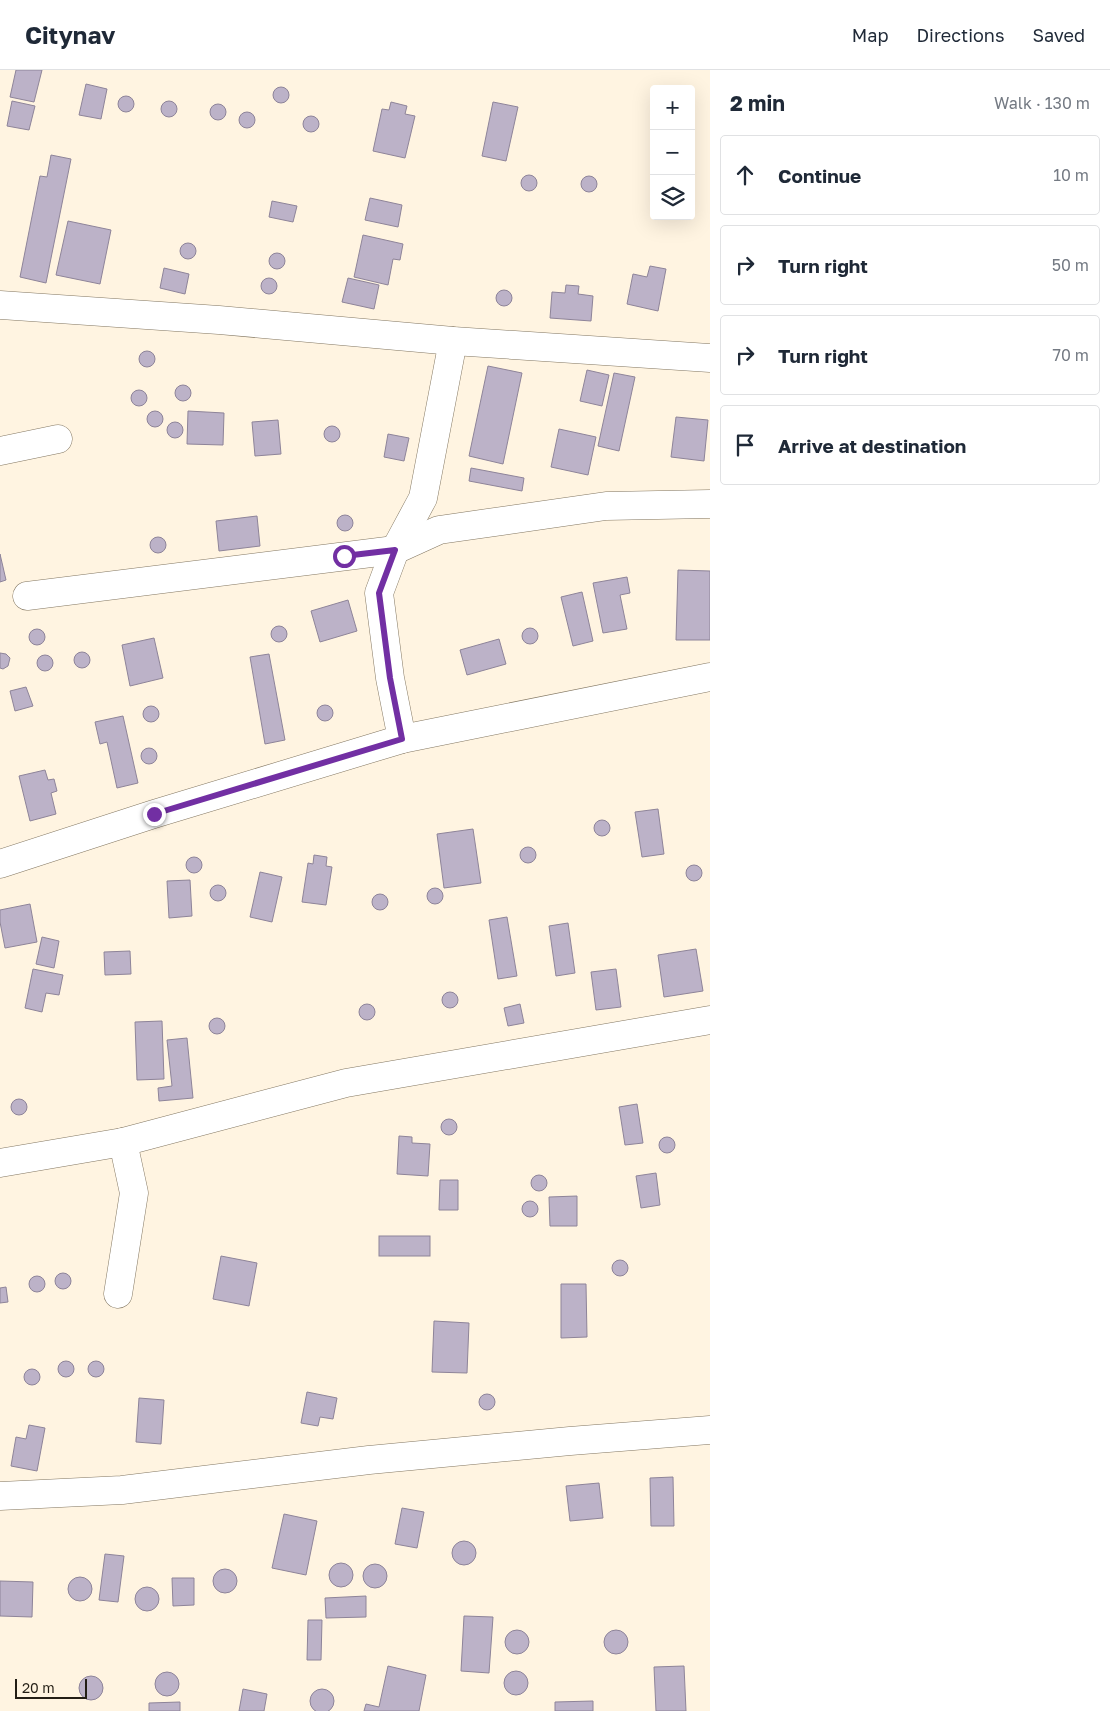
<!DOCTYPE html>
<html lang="en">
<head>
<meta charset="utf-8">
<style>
	body { margin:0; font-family:"Golos Text",sans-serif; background:#f2f2f3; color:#1f2937 }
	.controls { position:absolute; right:15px; top:15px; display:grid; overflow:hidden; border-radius:5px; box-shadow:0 5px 20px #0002 }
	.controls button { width:45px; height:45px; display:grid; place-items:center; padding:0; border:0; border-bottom:1px solid #e0e1e3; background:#fff; color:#1f2937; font:25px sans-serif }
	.scale { position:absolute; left:15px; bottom:12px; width:72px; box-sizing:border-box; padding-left:5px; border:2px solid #231e15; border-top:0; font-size:14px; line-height:18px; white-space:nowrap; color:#231e15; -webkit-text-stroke:4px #fff4e1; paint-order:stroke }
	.stop { position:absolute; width:15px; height:15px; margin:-11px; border:4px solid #722fa3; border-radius:50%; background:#fff }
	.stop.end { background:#722fa3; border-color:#fff; box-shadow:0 1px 5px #0008 }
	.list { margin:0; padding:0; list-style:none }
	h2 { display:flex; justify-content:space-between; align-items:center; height:65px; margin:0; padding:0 20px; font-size:21px }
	h2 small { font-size:16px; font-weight:400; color:#747a83 }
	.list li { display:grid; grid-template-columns:32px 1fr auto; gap:15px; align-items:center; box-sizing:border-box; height:80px; margin:0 10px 10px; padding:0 10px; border:1px solid #e0e1e3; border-radius:5px }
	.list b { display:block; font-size:19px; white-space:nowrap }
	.list em { font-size:16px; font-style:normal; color:#747a83 }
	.icon { flex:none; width:28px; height:28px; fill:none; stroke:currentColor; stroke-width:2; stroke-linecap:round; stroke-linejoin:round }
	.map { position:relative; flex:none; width:710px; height:1641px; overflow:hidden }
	header { display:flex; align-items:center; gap:30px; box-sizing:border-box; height:70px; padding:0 25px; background:#fff; border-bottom:1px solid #e0e1e3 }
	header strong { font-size:24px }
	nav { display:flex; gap:28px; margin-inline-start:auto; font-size:18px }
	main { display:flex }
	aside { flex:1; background:#fff }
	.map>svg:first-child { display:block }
</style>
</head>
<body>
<header>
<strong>Citynav</strong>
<nav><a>Map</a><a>Directions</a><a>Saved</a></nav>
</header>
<main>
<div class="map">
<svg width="710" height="1641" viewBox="0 0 710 1641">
	<rect width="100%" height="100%" fill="#fff4e1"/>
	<g fill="#bcb2c8" stroke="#8e8499">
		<path d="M16,0h26l-8,32 -24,-5z"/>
		<path d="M86,14l21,5 -6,30 -22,-4z"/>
		<circle cx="281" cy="25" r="8"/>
		<circle cx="126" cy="34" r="8"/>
		<path d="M12,31l23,5 -6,24 -22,-4z"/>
		<circle cx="169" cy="39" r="8"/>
		<path d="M391,32l16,4 -2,8 10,2 -10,42 -32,-7 9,-42 7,1z"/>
		<path d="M493,32l25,5 -12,54 -24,-5z"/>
		<circle cx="218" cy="42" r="8"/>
		<circle cx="247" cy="50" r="8"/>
		<circle cx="311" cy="54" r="8"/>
		<path d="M51,85l20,4 -25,124 -26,-6 20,-101 7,1z"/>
		<circle cx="529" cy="113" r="8"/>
		<circle cx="589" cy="114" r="8"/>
		<path d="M370,128l32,7 -4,22 -33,-7z"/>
		<path d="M272,131l25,5 -4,16 -24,-5z"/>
		<path d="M68,151l43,9 -11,54 -44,-9z"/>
		<path d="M363,165l40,9 -3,16 -7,-1 -5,26 -34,-8z"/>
		<circle cx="188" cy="181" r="8"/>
		<circle cx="277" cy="191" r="8"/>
		<path d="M650,196l16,3 -8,42 -31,-7 6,-30 14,3z"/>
		<path d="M164,198l25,6 -4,20 -25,-6z"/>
		<circle cx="269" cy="216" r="8"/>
		<path d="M348,208l31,7 -5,24 -32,-7z"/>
		<path d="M566,215l13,1 -1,8 15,2 -2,25 -41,-3 2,-26 13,1z"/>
		<circle cx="504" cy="228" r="8"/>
		<circle cx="147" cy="289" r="8"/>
		<path d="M488,296l34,7 -19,91 -34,-8z"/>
		<path d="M587,300l22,5 -7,31 -22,-5z"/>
		<path d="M614,303l21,4 -16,74 -21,-5z"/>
		<circle cx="183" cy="323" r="8"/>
		<circle cx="139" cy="328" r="8"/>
		<path d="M188,341l36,2 -1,32 -36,-1z"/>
		<circle cx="155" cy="349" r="8"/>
		<path d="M676,347l32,3 -4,41 -33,-4z"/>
		<path d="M278,350l3,34 -26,2 -3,-34z"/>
		<circle cx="175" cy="360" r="8"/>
		<circle cx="332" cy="364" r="8"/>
		<path d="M559,359l37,8 -8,38 -37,-8z"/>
		<path d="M388,364l21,4 -5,23 -20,-4z"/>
		<path d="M471,398l53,10 -2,13 -53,-10z"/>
		<circle cx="345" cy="453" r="8"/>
		<path d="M257,446l3,30 -41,5 -3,-30z"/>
		<circle cx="158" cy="475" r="8"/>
		<path d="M0,484l6,26 -6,2z"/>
		<path d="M678,500l32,1v69h-34z"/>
		<path d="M627,507l3,16 -10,2 7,34 -24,4 -10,-50z"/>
		<path d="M582,522l11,49 -20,5 -12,-49z"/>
		<path d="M348,530l9,31 -37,11 -9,-31z"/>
		<circle cx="279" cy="564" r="8"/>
		<circle cx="530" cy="566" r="8"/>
		<circle cx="37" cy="567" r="8"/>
		<path d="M154,568l9,40 -33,8 -8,-41z"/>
		<path d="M499,569l7,25 -39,11 -7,-25z"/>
		<circle cx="82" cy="590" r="8"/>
		<path d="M0,583l6,1 4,4 -2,8 -5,3 -3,-1z"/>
		<path d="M269,584l16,86 -20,4 -15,-87z"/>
		<circle cx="45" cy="593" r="8"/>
		<path d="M26,617l7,19 -18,5 -5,-20z"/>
		<circle cx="325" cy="643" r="8"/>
		<circle cx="151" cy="644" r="8"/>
		<path d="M123,646l15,67 -21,5 -10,-46 -7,2 -5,-22z"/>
		<circle cx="149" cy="686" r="8"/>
		<path d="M45,700l3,10 6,-1 3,12 -6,2 5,21 -26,7 -11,-45z"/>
		<path d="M658,739l6,45 -22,3 -7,-45z"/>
		<circle cx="602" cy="758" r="8"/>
		<path d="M473,759l8,54 -37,5 -7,-54z"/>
		<circle cx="528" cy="785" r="8"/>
		<path d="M314,785l13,2 -1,9 6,1 -6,38 -24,-3 6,-39 5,1z"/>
		<circle cx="194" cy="795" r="8"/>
		<circle cx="694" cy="803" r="8"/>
		<path d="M260,802l22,5 -10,45 -22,-5z"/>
		<path d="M190,810l2,36 -23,2 -2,-37z"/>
		<circle cx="218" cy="823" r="8"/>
		<circle cx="435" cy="826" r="8"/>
		<circle cx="380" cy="832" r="8"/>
		<path d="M30,834l7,38 -32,6 -5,-26v-12z"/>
		<path d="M507,847l10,59 -19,3 -9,-59z"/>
		<path d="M568,853l7,50 -19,3 -7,-50z"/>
		<path d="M42,867l17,4 -5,27 -18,-4z"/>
		<path d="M696,879l7,42 -39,6 -6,-42z"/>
		<path d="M130,881l1,23 -26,1 -1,-23z"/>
		<path d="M33,899l30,6 -4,20 -13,-2 -4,19 -17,-4z"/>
		<path d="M616,899l5,38 -25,3 -5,-38z"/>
		<circle cx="450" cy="930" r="8"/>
		<circle cx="367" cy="942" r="8"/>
		<path d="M520,934l4,19 -16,3 -4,-18z"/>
		<circle cx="217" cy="956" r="8"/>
		<path d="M162,951l2,58 -27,1 -2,-58z"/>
		<path d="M187,968l6,60 -34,3 -1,-13 14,-2 -5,-46z"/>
		<circle cx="19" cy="1037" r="8"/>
		<path d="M637,1034l6,39 -18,2 -6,-38z"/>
		<circle cx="449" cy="1057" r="8"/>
		<path d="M399,1066l13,1v6l18,1 -2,32 -31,-2z"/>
		<circle cx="667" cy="1075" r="8"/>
		<path d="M656,1103l4,32 -19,3 -5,-32z"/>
		<circle cx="539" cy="1113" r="8"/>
		<path d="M440,1110h18v30h-19z"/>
		<path d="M577,1126v30h-27l-1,-29z"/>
		<circle cx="530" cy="1139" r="8"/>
		<rect x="379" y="1166" width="51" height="20"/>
		<path d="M221,1186l36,7 -8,43 -36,-7z"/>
		<circle cx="620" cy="1198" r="8"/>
		<circle cx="63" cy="1211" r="8"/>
		<circle cx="37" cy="1214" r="8"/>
		<path d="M561,1214h25l1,53 -26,1z"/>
		<path d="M6,1217l2,15 -8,1v-15z"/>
		<path d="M434,1251l35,2 -2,50 -35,-1z"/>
		<circle cx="66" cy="1299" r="8"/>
		<circle cx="96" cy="1299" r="8"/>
		<circle cx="32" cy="1307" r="8"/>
		<path d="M307,1322l30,6 -4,21 -13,-2 -2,9 -17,-3z"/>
		<circle cx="487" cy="1332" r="8"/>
		<path d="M139,1328l25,2 -3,44 -25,-2z"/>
		<path d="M29,1355l16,3 -8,43 -26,-5 5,-29 10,2z"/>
		<path d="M673,1407l1,49h-23l-1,-48z"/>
		<path d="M599,1413l4,35 -33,3 -4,-35z"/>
		<path d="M402,1438l22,4 -7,36 -22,-4z"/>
		<path d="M284,1444l33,7 -11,54 -34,-7z"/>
		<circle cx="464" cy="1483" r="12"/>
		<path d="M105,1484l19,2 -6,46 -19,-2z"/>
		<circle cx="341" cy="1505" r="12"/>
		<circle cx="375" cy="1506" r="12"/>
		<circle cx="225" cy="1511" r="12"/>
		<circle cx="80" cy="1519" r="12"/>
		<path d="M172,1508h22v27l-21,1z"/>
		<path d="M0,1511l33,1 -1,35 -32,-1z"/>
		<circle cx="147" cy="1529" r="12"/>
		<path d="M366,1526v21l-40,1 -1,-20z"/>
		<path d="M464,1546l29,1 -4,56 -28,-2z"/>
		<path d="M308,1550h14l-1,40h-14z"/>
		<circle cx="517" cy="1572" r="12"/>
		<circle cx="616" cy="1572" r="12"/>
		<path d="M388,1596l38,9 -7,36h-55l2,-7 13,3z"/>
		<path d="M684,1596l2,45h-30l-2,-44z"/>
		<circle cx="516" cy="1613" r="12"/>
		<circle cx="167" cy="1614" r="12"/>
		<circle cx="91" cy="1618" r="12"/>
		<path d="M243,1619l24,5 -3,17h-25z"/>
		<circle cx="322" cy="1631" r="12"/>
		<path d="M593,1631v10h-38v-9z"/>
		<path d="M180,1632v9h-31v-8z"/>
	</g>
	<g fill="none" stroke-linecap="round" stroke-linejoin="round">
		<defs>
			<g id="street">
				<path d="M0,235l219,15 234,21 257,17"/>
				<path d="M0,381l58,-12"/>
				<path d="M27,526l368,-46 44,-20 167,-24 104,-2"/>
				<path d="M402,669l-12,-61 -11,-85 16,-43 28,-52 30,-157"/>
				<path d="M0,794l154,-50 248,-75 308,-62"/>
				<path d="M0,1093l123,-21 223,-59 364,-63"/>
				<path d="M118,1224l16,-101 -11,-51"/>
				<path d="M0,1426l122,-6 247,-30 201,-19 140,-11"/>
			</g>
		</defs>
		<use href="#street" stroke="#837762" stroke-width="29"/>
		<use href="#street" stroke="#fff" stroke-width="28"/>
	</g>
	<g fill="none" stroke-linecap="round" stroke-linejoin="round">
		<path stroke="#722fa3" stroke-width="6" d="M154,744l248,-75 -12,-61 -11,-85 16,-43 -51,6"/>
	</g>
</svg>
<div class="controls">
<button>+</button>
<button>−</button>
<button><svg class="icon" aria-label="layers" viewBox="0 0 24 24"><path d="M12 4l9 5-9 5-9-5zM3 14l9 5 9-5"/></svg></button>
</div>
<div class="scale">20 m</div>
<div class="stop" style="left:344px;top:486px"></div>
<div class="stop end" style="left:154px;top:744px"></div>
</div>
<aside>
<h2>2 min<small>Walk · 130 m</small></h2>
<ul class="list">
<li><svg class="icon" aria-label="ahead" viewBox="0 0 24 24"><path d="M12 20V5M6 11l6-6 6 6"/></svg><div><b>Continue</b></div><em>10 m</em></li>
<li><svg class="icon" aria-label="right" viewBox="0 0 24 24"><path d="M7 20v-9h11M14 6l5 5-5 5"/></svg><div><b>Turn right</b></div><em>50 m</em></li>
<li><svg class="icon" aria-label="right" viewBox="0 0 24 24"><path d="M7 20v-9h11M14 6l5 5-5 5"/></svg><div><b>Turn right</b></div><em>70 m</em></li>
<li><svg class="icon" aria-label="arrive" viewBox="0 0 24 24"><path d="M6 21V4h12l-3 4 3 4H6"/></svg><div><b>Arrive at destination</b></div></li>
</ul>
</aside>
</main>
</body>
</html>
